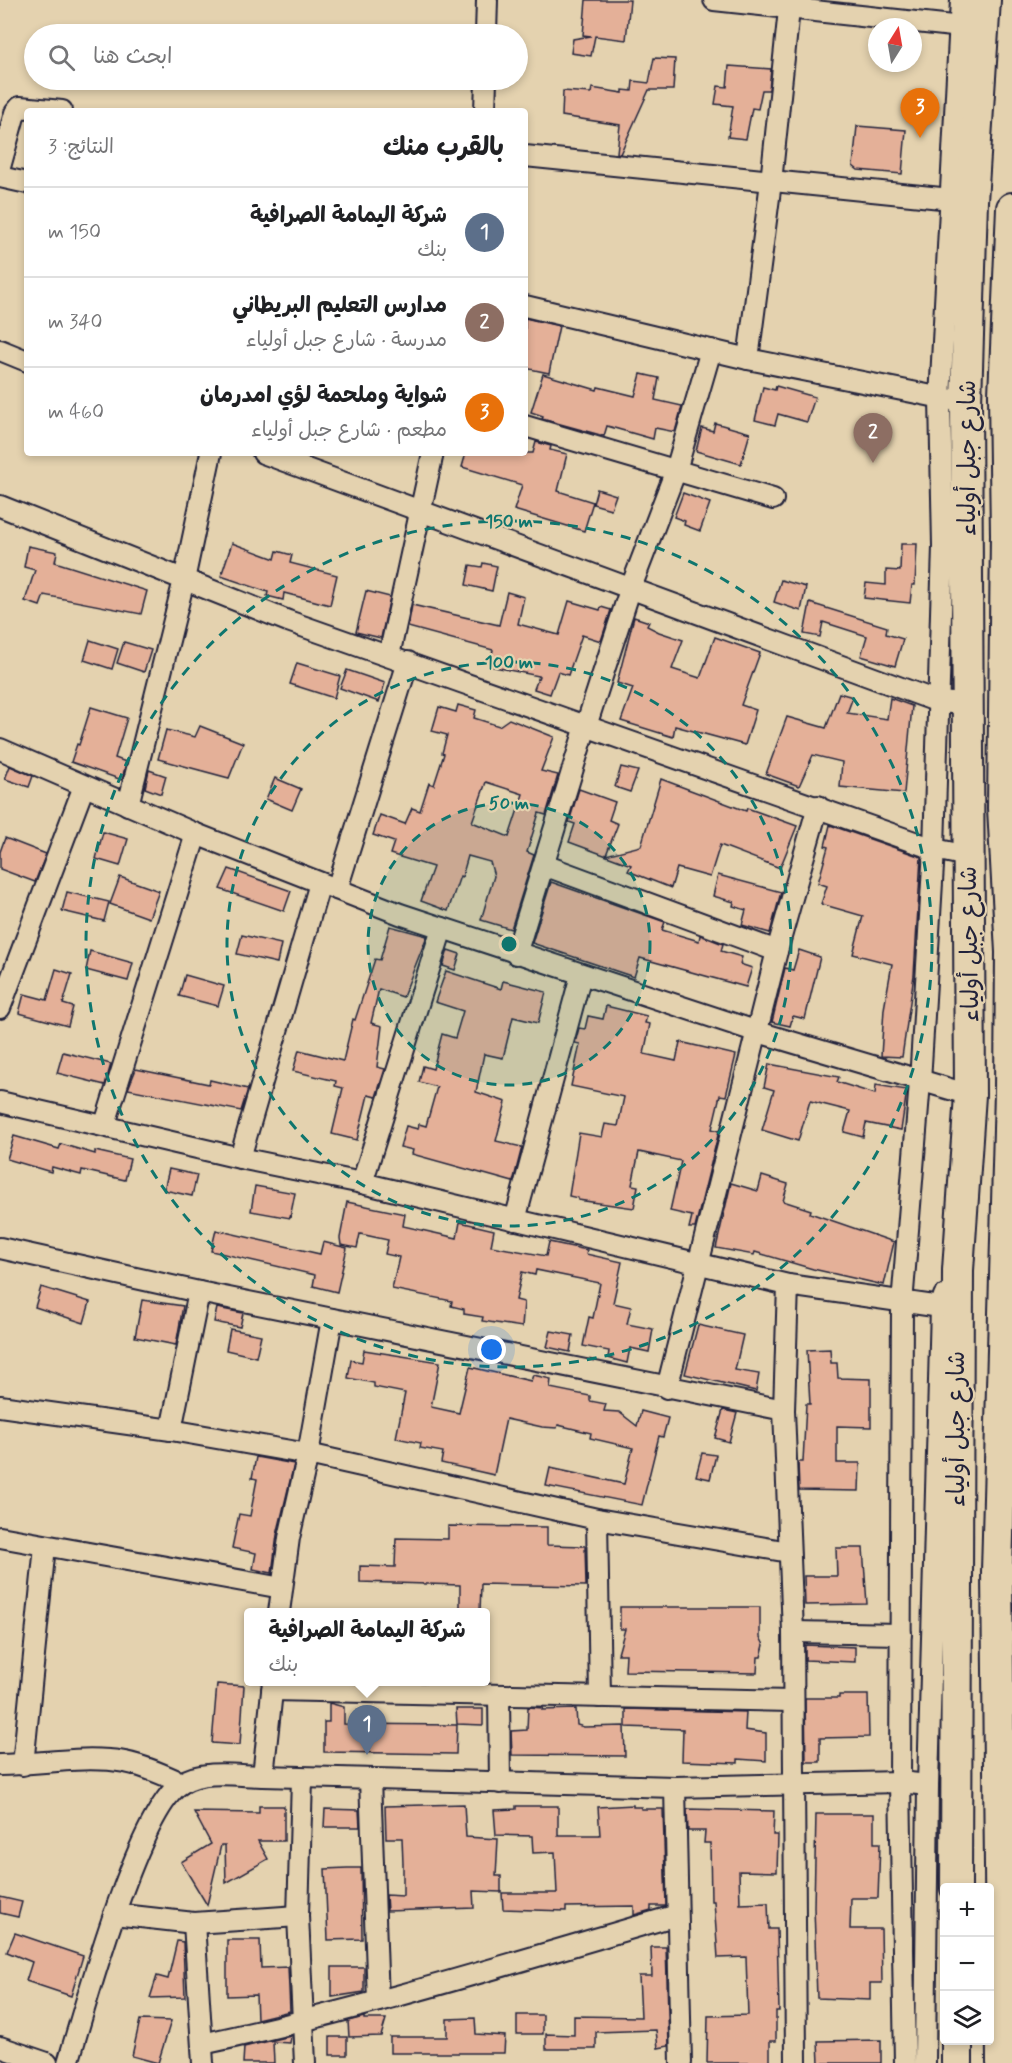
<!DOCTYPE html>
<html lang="ar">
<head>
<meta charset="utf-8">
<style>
	body { margin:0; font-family:Mynerve,"Playpen Sans Arabic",sans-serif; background:#f2f2f2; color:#202124; direction:rtl }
	.controls { position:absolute; right:18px; bottom:18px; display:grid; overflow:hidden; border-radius:6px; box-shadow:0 3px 9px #0003 }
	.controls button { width:54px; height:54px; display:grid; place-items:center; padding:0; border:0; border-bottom:2px solid #e0e0e0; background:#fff; color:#202124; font:30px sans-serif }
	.compass { position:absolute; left:868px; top:18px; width:54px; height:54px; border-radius:50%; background:#fff; box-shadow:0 3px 9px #0003; rotate:11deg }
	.you { position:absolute; left:492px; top:1350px; width:21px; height:21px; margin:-15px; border:4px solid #fff; border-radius:50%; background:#1a73e8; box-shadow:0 0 0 9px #1a73e833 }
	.badge { display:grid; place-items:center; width:39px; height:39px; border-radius:50%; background:#0b8043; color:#fff; font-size:20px; font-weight:700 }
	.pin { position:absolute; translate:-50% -50px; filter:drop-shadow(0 2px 3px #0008) }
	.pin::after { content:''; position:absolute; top:32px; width:21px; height:18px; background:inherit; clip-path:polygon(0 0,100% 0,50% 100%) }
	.popup { position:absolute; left:244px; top:1608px; width:246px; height:78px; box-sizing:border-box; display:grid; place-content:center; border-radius:6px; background:#fff; filter:drop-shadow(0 2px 4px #0005); font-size:20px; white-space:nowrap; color:#757577 }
	.popup b { font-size:22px; color:#202124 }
	.popup::after { content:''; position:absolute; left:50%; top:100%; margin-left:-12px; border:12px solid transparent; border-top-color:#fff }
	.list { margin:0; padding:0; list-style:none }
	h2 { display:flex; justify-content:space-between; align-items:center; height:78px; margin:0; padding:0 24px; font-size:26px }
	h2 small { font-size:20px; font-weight:400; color:#757577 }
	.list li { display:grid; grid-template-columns:39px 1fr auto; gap:18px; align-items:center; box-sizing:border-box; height:90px; padding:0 24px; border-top:2px solid #e0e0e0 }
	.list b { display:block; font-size:22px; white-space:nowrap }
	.list p { margin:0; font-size:20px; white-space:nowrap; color:#757577 }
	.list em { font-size:20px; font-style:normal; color:#757577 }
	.icon { flex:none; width:33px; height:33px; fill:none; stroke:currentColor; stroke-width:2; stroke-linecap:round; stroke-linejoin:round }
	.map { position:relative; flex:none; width:1012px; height:2063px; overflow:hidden; direction:ltr }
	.search { position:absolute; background:#fff; box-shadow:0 3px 9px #0003; left:24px; top:24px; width:504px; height:66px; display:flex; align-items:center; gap:15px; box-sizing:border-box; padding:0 21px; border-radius:33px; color:#757577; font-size:22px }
	.panel { position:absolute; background:#fff; box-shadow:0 3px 9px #0003; left:24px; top:108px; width:504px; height:348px; border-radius:6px; direction:rtl }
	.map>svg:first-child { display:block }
</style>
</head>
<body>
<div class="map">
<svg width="1012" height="2063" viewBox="0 0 1012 2063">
	<rect width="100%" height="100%" fill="#e4d2af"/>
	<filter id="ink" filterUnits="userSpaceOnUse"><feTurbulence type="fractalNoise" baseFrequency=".0167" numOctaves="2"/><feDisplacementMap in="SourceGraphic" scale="12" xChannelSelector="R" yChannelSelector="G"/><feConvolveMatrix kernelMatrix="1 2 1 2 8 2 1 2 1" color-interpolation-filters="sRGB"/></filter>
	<g filter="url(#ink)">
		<g fill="#e4b098" stroke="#22223b" stroke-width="1.5" fill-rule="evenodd">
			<path d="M586,0h44l-4,40 -31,-4 -4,20 -20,-3 2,-14 18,-3 -8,-1z"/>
			<path d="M654,58l21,1 -2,31h-24l-29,64 -3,-1 3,-28 -58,-9 1,-25 28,2 1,-5 31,5v-3l9,1 1,-10 16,2z"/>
			<path d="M729,66l42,3 -2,21h-7l-4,19 -6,-1 -6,31 -18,-2 5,-31 -18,-2 3,-18 9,1z"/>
			<path d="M857,126l49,4 -4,44 -44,-4 -5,-4z"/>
			<path d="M525,318l34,8 -10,47 -24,-5z"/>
			<path d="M543,374l54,16 1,-3 37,9 6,-22 18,4 -4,22 27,6 -7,26 -20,-4 -2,11 -46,-13 -3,10 -62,-17 1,-3 -12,-4z"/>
			<path d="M776,386l39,11 -8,25 -29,-8 -3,11 -20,-5 8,-33 12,3z"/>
			<path d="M715,423l35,10 -9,31 -45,-13 6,-23 11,3z"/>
			<path d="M536,442l15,4 -1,4 17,4 -9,37 35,11 -9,29 -70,-21 8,-25 -60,-18 4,-14h67z"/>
			<path d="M597,489l19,6 -5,14 -18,-5z"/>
			<path d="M683,493l27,10 -10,28 -16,-6 1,-4 -11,-4z"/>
			<path d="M232,543l43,16 2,-8 15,4 -2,8 47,12 -7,30 -46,-12 -1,7 -16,-4 1,-4 -47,-16z"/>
			<path d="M901,544h16l-2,41h-3l-2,18 -46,-5 2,-15 20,2v-15l14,1z"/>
			<path d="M28,546l29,6 -2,10 92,29 -6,23 -97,-19 -4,11 -15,-5 10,-31 -11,-3z"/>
			<path d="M483,563l14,3 -5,25 -26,-6 4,-20 12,2z"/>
			<path d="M781,580l25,7 -5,24 -27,-9z"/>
			<path d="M366,591l24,6 -9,41 -25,-6z"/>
			<path d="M507,592l17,5 -6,27 41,11 10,-34 31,9 1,-3 10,3 -10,31 -19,-6 -14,40 -10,-3 -8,22 -16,-5 5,-13 -50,-10 4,-16 -85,-23 4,-22 87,20z"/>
			<path d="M810,603l77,24 -1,7 17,5 -8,27 -34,-10 6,-20 -44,-14 -3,15 -16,-3z"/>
			<path d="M634,617l15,5 -2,4 12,6 24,8 -11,29 28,9 15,-41 45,16 -19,52 15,5 -11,35 -70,-19 -2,11 -52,-16 12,-33 -16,-5z"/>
			<path d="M90,640l28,9 -6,20 -28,-9z"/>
			<path d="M124,642l27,8 -7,22 -27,-9z"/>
			<path d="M297,663l43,13 -6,22 -44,-14z"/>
			<path d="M347,670l38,13 -6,19 -39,-14z"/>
			<path d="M839,693l14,4 -6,16 40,6 3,-21 22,8 -8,87 -64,-6 2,-25 -29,-7 -14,31 -33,-12 21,-57 39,11z"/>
			<path d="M458,705l18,5 -2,8 25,8 10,-7 45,18 -13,34 17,4 -12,40 -7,-2 -12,39 7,3 -23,74 -30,-9 13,-44 -4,-14 -22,-6 -6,21 -2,-1 -12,35 -27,-10 12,-34 -43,-13 4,-12 -21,-7 7,-20 25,9 7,-16 8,3 9,-28 5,2 10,-31 -2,-1 5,-18 -15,-4 7,-24 17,5zM486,782l37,12 -14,43 -37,-15z"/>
			<path d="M91,707l36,11 -12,40 11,4 -4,18 -51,-18 6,-18 2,1z"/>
			<path d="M200,726l43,17 -14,35 -71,-19 8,-29 29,7z"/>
			<path d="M10,766l23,10 -4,11 -24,-8z"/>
			<path d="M621,767l17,4 -8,21 -15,-5z"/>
			<path d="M149,770l17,6 -5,18 -16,-6z"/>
			<path d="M275,778l26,11 -9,21 -26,-11z"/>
			<path d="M661,779l85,32 1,-3 50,18 -17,42 -60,-23 -10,32 -33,-9 -6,20 -43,-17 3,-6 -62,-23 6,-18 -6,-2 10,-33 36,13 -6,18 9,4 -12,31 35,-9z"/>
			<path d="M830,825l91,32 -7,118 -12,82 -21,-1 3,-47 8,-45 -39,-10 10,-38 -42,-12 6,-18 -9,-3 10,-36 -3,-1z"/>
			<path d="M103,832l25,7 -8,27 -24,-7z"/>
			<path d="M5,838l41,16 -11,28 -35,-13v-17z"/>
			<path d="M229,869l62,22 -7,20 -64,-22z"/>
			<path d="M718,875l63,17 -11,41 -28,-8 4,-15 -13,-4 1,-4 -21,-6z"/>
			<path d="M120,877l39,14 -10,27 -39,-14z"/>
			<path d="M551,882l114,40 -3,8 37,11 1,-6 23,9 -2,7 21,6 -2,7 12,4 -6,19 -106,-29 -6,19 -102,-34z"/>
			<path d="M67,892l42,10 -5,19 -42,-10z"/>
			<path d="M390,926l37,10 -24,61 -24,-8 -8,34 11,3 -5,41 8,2 -9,28 -8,-2 -11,45 -25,-6 11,-46 -8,-2 1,-5 -43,-10 6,-21 44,11 10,-42 2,1 20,-61 5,1z"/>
			<path d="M242,935l39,9 -4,19 -40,-9z"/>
			<path d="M448,950l12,4 -5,16 -12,-4z"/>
			<path d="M799,950l21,7 -15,62 -12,-3 -3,10 -18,-4 13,-54 8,2z"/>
			<path d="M90,951l43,12 -5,18 -42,-11z"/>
			<path d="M56,969l16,5 -9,30 10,3 -5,19 -49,-13 5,-19 23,6z"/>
			<path d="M446,971l55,18 2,-8 43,11 -8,31 -25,-6 -10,41 -19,-4 -8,38 30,10 -10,39 26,6 -9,35 -101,-28 1,-4 -13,-3 6,-21 12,3 1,-5 7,2 11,-39 -18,-5 4,-16 10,3 9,-35 13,4 8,-27 -28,-9z"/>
			<path d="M185,975l39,11 -6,20 -39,-10z"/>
			<path d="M606,1006l41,10 -2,7 5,1 -6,30 32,7 4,-19 56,13 -10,41 -6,-1 -8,34 7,2 -24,97h-6l3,-12 -22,-5 11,-50 -42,-9 -7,33 6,1 -4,22 -56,-8v-2l-9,-2 10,-63 23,4 3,-13 13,2 6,-29 -53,-11 9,-42 -5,-1 4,-15 6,1 3,-13 15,3z"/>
			<path d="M63,1052l48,12 -6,21 -48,-12z"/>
			<path d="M769,1064l70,13 -2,5 38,12 1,-9 31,5 -6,40 -35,-7 -3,14 -19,-5 6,-21 -40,-10 -12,40 -36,-11 12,-40 -10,-3z"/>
			<path d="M136,1069l73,15 1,-4 38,9 -7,22 -113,-22z"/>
			<path d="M14,1136l45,13 2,-5 34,10v-3l35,8 -5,21 -43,-10 -1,5 -29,-8 -1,5 -44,-13z"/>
			<path d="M169,1169l28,6 -5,21 -28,-6z"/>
			<path d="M762,1176l26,8 -5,17 28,9 -1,3 84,29 -10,43 -71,-16 -58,-17 -1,3 -38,-7 15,-65 27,8z"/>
			<path d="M255,1186l40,7 -5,25 -39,-7z"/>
			<path d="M347,1202l58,12 -2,12 54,12 3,-16 34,8 -3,16 55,10 3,-14 38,8 -1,4 36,8 -9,41 18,4 -4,17 26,5 -4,23 -19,-4 -3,15 -19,-5 1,-7 -26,-5 6,-29 4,1 7,-35 -64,-13 -1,5 -13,-3 -6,28 8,2 -2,25 -40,-6 1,-4 -19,-3v-5l-13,-3 1,-5 -60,-12 7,-32 -14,-3 3,-14 -28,-6 -3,14 -16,-3 -1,-7z"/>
			<path d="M216,1230l104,24 3,-12 24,6 -10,44 -24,-6 2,-11 -104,-24z"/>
			<path d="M41,1287l49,15 -6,21 -49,-16z"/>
			<path d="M142,1300l41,6 -7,39 -41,-8z"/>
			<path d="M217,1308l26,5 -3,14 -26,-5z"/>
			<path d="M698,1325l45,10 -8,35 24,4 -3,17 -71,-17z"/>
			<path d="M230,1329l31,6 -5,22 -30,-7z"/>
			<path d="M551,1331l22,4 -3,17 -23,-5z"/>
			<path d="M830,1349l1,14h6l1,15 33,1v48l-34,-1v37h23l-1,28 -60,-1 -1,-28h5l3,-58h4l-3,-54z"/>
			<path d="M364,1350l76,12 -9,45 28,6 11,-46 61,14 2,-6 18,4 -1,9 40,8v5l16,3 -2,7 15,1 18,14 4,-15 27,7 -5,19 -4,-1 -17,69 -96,-19 4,-18 74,16 9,-36 -43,-10 1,-5 -33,-8 -1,3 -15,-1 -36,-8 -12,56 -53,-12 2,-11 -23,-4 1,-5 -25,-5 9,-45 -31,-6v-4l-26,-5 3,-18 11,2z"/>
			<path d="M723,1410l14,3 -8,29 -14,-4z"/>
			<path d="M702,1453l14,2 -6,24 -14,-3z"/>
			<path d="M256,1457l38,7 -17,71 -5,38 -19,-4 3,-16 -24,-5 7,-34 11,2 7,-37 -5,-1z"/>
			<path d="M448,1526l99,1v18l38,1 1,40 -105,-2 -1,28h-20v-27l-100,-3v-16l35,1 1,-29 52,1z"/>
			<path d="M836,1548h27l4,56 -62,1 -1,-29h33z"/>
			<path d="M620,1607h140v30l4,8 -3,12h-3l-1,16 -132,-2 1,-17h-8l7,-25h-5z"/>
			<path d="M805,1645l50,2v15l-50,-2z"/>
			<path d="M217,1684l27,2 -4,59 -28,-2z"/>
			<path d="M839,1695h29l1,42 -49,1v24h-14l-1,-64h34z"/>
			<path d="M329,1703l15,4v17l113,1 -1,29 -132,-2v-30h5z"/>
			<path d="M528,1707l15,1 -1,2 34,-1 1,16 7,2 40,-1 1,30 -113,-1 -1,-24 16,-1z"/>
			<path d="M456,1709h27v16l-26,-1z"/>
			<path d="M626,1709l120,3 -1,18 21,3v28l-28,-2v4l-56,-2 1,-32 -57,-2z"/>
			<path d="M464,1804l2,33 32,2 -2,37h5v16l-28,-1 1,17 -87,3 -1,-16 17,1v-32l-1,-26h-16l-1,-32z"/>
			<path d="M633,1805v2h8v2h22l3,97h-15v4l-17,5v-9l-68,1v4l-63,-2 -1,-16h55l-2,-41 -22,1 -1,-17 -36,-1 -2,-25 22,-1v-3h42v29h42l-2,-28z"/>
			<path d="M259,1806h25v35h-26l10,18 -42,24 -1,-38h-4l-14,60 -26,-43 30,-18 -17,-32 65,1z"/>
			<path d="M325,1809l34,1 1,17h-36z"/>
			<path d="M687,1809l87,2 -1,24h5l-1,37 -38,-1 1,33 28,-1 1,26h8l2,82h-3v30h-6v22h-63l1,-47 40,-1 -2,-58 -28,1 -4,-57h-3l-1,-58h-6l1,-12h-17z"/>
			<path d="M816,1814h58v29h6l-2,55h-27l-1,31h31l1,54h-12v17l-53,-2 -3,-91z"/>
			<path d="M347,1868h14l1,71 -34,1 -3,-71z"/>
			<path d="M0,1897l22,5 -4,15 -18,-4z"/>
			<path d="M15,1933l68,23 -12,40 -45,-15 6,-19 -25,-10z"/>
			<path d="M227,1940h33l1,28 27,-1 2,44 -33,8 -1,-24 -29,1z"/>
			<path d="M177,1941l6,1 2,55 -35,1 7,-22 11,3z"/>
			<path d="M651,1947h15l3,99 -11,2 -2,-18 -60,2v17h-50v-15l28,1v-19l67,1 -2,-41h13z"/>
			<path d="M332,1967h32v25l-32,5z"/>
			<rect x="517" y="2015" width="26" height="19"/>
			<path d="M364,2017v2h22l-5,17 -32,1 -1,-16z"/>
			<path d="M475,2018l1,16 29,2 -1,17h-114v-16h57v-18z"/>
			<path d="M140,2020l31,1 -13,42 -26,-7z"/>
			<path d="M291,2036l-1,7 -17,-1 1,21h-31l1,-16z"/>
			<rect x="330" y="2037" width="17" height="18"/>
			<path d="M881,2040v23h-62l-1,-22z"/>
		</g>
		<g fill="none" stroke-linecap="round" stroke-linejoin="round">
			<defs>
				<g id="minor">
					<path d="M714,0l257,28"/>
					<path d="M486,34l1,-34"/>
					<path d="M485,111l1,-31"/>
					<path d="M525,156l436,44"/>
					<path d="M0,167l15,-54 5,-6 42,4"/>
					<path d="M0,177l27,6"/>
					<path d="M525,306l223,53 204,41"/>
					<path d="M0,350l27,11"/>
					<path d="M748,359l23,-177 19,-182"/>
					<path d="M525,426l248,73"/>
					<path d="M263,453l676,249 13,1"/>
					<path d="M0,506l288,115 646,228 34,7"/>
					<path d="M389,656l44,-203"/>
					<path d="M0,749l196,85 204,80 358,118 212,63"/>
					<path d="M128,805l56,-225 27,-127"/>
					<path d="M544,865l233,86"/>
					<path d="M337,889l71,-227"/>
					<path d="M516,954l70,-228 44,-136 46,-120 35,-120"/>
					<path d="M0,1008l84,-222"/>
					<path d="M0,1102l240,56 122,25 426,102 153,22"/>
					<path d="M105,1124l91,-290"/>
					<path d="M240,1158l80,-275"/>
					<path d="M362,1183l80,-255"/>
					<path d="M515,1220l66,-245"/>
					<path d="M0,1248l199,44 585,118"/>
					<path d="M788,1285l-4,125 9,222 3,431"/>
					<path d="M667,1388l110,-437 41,-145"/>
					<path d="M0,1406l171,24 137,24 289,65 192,33"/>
					<path d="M171,1430l28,-138"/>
					<path d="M597,1519l3,178"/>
					<path d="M0,1537l282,51"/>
					<path d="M279,1612l10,-74 19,-84 24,-135"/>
					<path d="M793,1632l108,2"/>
					<path d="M272,1690l520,11"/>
					<path d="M499,1695l1,88"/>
					<path d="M0,1765c41,-1 84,-10 125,-3 20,4 39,13 57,21"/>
					<path d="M23,1765l22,-219"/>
					<path d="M263,1776l10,-94"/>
					<path d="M302,1779l-4,137 7,147"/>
					<path d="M370,1779l8,222"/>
					<path d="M675,1787l6,276"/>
					<path d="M114,1914l80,9 104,-7"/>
					<path d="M194,1923l9,140"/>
					<path d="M202,2044c160,-34 317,-83 475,-129"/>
					<path d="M0,2047l47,16"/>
					<path d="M68,2063c17,-56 70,-253 114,-280 22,-14 58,-7 81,-7l412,11 225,-5 28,3"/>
					<path d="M905,2063l-5,-281 2,-478 18,-222 14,-233 9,-303 -3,-147 21,-399"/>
					<path d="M925,2063l3,-278 13,-478 3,-11"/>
				</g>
				<g id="primary">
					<path d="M956,1888l2,-618 12,-175 -4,-693 6,-201 13,-201"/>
					<path d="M957,2063v-23"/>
					<path d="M1002,2063l-5,-491 13,-480 1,-140 -8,-144 3,-274 -2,-139 8,-187"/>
				</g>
			</defs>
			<use href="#minor" stroke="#22223b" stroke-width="24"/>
			<use href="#primary" stroke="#22223b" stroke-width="34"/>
			<use href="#minor" stroke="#e4d2af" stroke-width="20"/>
			<use href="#primary" stroke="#e4d2af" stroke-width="30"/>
		</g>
	</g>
	<circle cx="509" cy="944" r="141" fill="#0f766e" fill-opacity=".12"/>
	<g fill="none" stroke="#0f766e" stroke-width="3" stroke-dasharray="10 8">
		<circle cx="509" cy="944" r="141"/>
		<circle cx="509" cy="944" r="282"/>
		<circle cx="509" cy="944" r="423"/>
	</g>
	<g text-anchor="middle" stroke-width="4.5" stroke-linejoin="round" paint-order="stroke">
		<g font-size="24" fill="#22223b" stroke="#e4d2af">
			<text transform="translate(967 458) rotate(-90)" y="8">شارع جبل أولياء</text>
			<text transform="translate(969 944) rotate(-91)" y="8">شارع جبل أولياء</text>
			<text transform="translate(956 1429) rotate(-90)" y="8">شارع جبل أولياء</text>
		</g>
	</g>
	<circle cx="509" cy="944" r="9" fill="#0f766e" stroke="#e4d2af" stroke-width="3"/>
	<g font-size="18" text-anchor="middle" font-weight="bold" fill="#0f766e" stroke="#e4d2af" stroke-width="4.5" stroke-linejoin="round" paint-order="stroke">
		<text x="509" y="527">150 m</text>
		<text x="509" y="668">100 m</text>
		<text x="509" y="809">50 m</text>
	</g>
</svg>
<div class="controls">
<button>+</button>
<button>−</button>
<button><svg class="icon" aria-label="layers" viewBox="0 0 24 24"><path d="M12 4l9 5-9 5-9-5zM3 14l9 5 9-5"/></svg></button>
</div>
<svg class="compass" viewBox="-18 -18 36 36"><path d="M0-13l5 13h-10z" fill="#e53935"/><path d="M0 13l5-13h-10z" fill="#757577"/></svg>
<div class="you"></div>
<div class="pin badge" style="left:367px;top:1755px;background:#5c6f8a">1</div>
<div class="popup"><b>شركة اليمامة الصرافية</b>بنك</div>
<div class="pin badge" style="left:873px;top:463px;background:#8d6e63">2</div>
<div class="pin badge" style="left:920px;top:138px;background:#e8710a">3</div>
<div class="search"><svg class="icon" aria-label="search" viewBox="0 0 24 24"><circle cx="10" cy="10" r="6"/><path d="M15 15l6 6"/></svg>ابحث هنا</div>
<section class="panel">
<h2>بالقرب منك<small>النتائج: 3</small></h2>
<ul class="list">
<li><span class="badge" style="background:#5c6f8a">1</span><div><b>شركة اليمامة الصرافية</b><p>بنك</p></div><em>150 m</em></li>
<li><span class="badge" style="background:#8d6e63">2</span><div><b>مدارس التعليم البريطاني</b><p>مدرسة · شارع جبل أولياء</p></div><em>340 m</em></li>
<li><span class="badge" style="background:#e8710a">3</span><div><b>شواية وملحمة لؤي امدرمان</b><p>مطعم · شارع جبل أولياء</p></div><em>460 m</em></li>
</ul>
</section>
</div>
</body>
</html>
